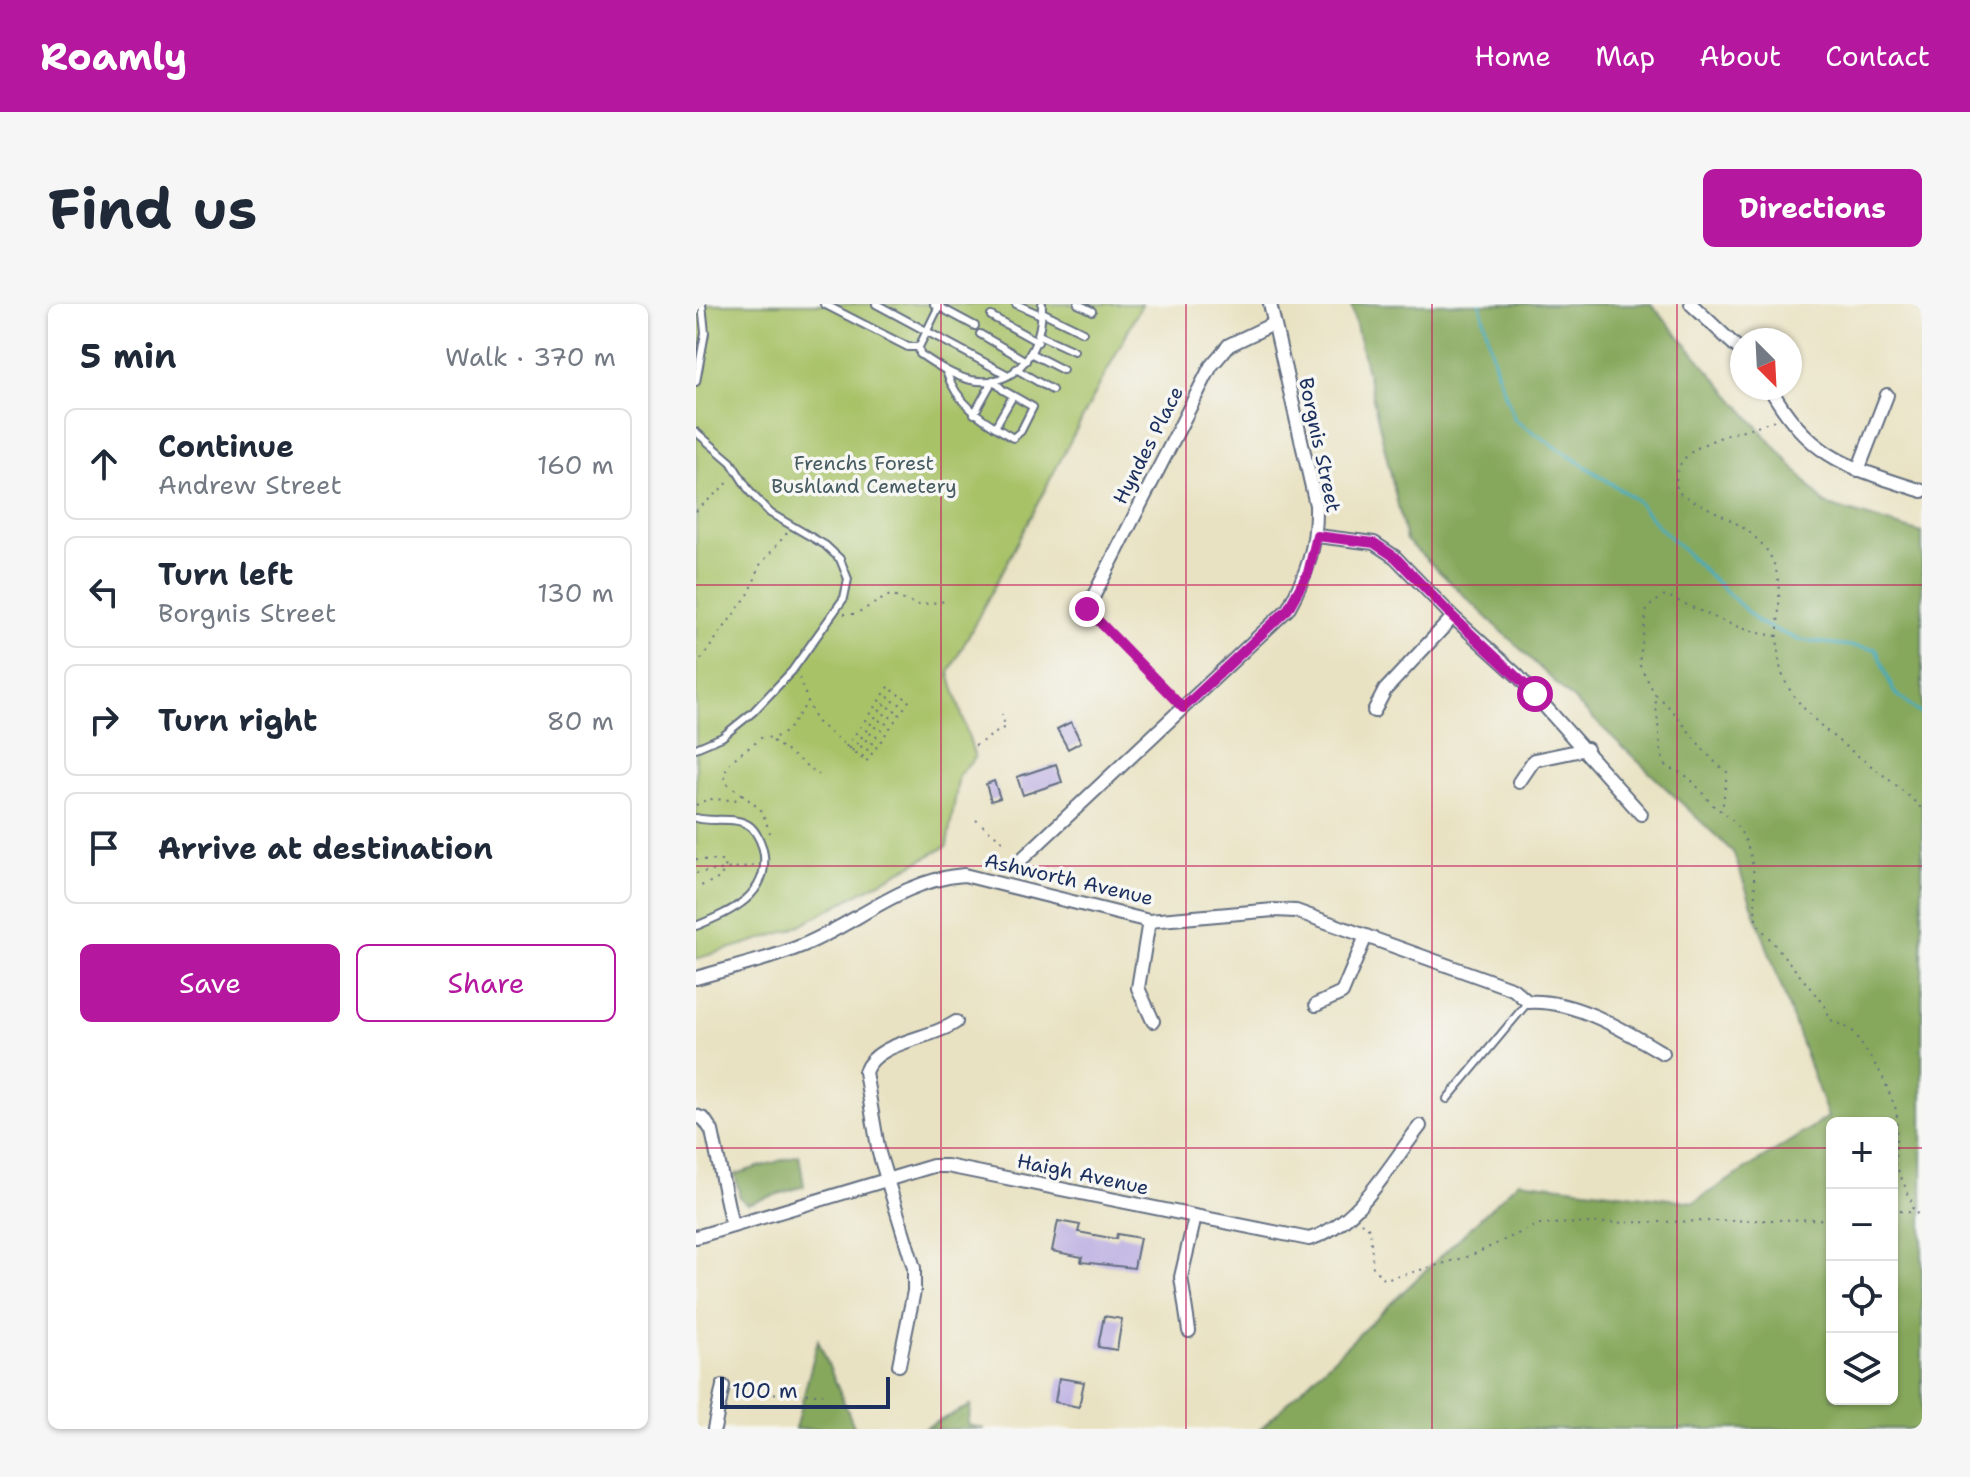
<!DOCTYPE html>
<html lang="en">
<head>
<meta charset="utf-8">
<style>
	body { margin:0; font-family:"Shantell Sans",sans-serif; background:#f6f6f7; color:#1f2937 }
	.controls { position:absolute; right:24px; bottom:24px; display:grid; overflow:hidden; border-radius:12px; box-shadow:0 2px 6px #0004 }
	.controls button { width:72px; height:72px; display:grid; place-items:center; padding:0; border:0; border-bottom:2px solid #e0e1e3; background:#fff; color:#1f2937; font:40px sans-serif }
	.compass { position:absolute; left:1034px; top:24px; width:72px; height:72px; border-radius:50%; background:#fff; box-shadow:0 2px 6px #0004; rotate:156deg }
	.scale { position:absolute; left:24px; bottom:20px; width:170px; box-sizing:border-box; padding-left:8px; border:4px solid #1b2f5e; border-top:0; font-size:22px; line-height:28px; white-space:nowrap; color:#1b2f5e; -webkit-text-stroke:6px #f6f6f2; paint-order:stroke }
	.stop { position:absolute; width:24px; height:24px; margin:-18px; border:6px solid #b5179e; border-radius:50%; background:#fff }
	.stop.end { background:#b5179e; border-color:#fff; box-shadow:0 2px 8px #0008 }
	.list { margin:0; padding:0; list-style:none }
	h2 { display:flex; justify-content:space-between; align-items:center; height:104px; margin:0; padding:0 32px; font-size:34px }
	h2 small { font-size:26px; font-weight:400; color:#747a83 }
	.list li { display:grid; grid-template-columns:52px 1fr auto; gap:24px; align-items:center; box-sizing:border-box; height:112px; margin:0 16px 16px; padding:0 16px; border:2px solid #e0e1e3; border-radius:12px }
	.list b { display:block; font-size:30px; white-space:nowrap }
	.list p { margin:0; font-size:26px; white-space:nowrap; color:#747a83 }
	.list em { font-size:26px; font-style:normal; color:#747a83 }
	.actions { display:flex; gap:16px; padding:24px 32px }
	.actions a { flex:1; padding:18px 0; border:2px solid #b5179e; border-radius:12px; text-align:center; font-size:28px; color:#b5179e }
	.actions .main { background:#b5179e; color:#fff }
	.icon { flex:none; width:44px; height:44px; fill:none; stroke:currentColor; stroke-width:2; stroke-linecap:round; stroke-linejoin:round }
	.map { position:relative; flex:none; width:1226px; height:1125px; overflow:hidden; border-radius:12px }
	header { display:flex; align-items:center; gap:48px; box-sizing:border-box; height:112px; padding:0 40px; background:#b5179e; color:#fff }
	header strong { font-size:38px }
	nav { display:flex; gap:44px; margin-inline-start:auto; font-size:28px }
	.intro { display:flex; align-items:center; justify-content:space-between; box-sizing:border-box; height:192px; padding:0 48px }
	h1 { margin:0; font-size:56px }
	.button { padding:20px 36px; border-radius:12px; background:#b5179e; color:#fff; font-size:28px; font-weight:700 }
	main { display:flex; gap:48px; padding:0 48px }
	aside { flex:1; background:#fff; border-radius:12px; box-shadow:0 2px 6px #0004 }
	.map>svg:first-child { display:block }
</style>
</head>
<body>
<header>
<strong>Roamly</strong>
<nav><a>Home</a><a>Map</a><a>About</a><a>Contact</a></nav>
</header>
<div class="intro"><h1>Find us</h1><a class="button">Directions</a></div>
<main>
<aside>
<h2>5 min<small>Walk · 370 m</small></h2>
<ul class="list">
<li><svg class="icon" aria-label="ahead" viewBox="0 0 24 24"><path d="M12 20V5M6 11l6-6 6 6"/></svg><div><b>Continue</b><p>Andrew Street</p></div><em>160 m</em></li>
<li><svg class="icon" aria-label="left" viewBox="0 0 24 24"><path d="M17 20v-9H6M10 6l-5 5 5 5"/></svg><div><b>Turn left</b><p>Borgnis Street</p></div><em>130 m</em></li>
<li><svg class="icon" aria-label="right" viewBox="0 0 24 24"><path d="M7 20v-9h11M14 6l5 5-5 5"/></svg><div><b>Turn right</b></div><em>80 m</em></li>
<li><svg class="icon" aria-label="arrive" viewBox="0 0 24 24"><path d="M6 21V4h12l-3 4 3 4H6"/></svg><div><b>Arrive at destination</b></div></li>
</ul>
<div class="actions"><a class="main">Save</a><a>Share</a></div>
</aside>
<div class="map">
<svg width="1226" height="1125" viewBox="0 0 1226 1125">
	<rect width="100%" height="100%" fill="#f6f6f2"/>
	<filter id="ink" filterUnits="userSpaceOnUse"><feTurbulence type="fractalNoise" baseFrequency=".0125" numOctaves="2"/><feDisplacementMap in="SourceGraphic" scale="16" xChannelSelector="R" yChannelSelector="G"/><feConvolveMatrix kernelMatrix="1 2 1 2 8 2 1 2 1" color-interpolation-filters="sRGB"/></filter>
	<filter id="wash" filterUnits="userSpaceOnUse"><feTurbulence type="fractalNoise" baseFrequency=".006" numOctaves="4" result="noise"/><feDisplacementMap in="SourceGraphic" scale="32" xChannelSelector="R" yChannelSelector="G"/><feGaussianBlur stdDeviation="1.8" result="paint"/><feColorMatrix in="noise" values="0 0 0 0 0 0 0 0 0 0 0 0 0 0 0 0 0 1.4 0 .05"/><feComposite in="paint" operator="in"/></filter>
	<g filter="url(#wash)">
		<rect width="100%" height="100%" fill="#e9e2c2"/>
		<path fill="#a8c268" stroke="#627863" stroke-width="2" d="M0,0h446l-193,369 26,85 -16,17 -12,71 -156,84 -95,29z"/>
		<g fill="#86a85c" stroke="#506c5d" stroke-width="2" fill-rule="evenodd">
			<path d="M655,0h300l174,200 97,29v896h-662l259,-248 175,21 134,-85 -95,-265 -327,-312zM1196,819v276h-60v-276z"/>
			<path d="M103,851l5,31 -57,18 -7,-6 -5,-24z"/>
			<path d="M122,1036l37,89h-60z"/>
			<path d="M275,1101l-3,20 17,4h-62z"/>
		</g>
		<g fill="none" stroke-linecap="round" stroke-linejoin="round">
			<path stroke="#41acc0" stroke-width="3" d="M784,0l17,68 18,48 121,80 22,26 101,97 40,17 77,9 18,43 28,23"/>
		</g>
		<g id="blocks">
			<g fill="#bbaee1">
				<path d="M375,418l10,20 -13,7 -11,-20z"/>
				<path d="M360,460l6,18 -39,13 -6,-18z"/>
				<path d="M298,477l6,17 -9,3 -5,-17z"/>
				<path d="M362,917l22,4 -2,7 38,7 1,-5 23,4 -6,30 -53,-6 1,-5 -30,-6z"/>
				<path d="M408,1012l18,3 -5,31 -19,-3z"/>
				<path d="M363,1074l25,4 -5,25 -24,-5z"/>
			</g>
		</g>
	</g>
	<g filter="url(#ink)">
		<use href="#blocks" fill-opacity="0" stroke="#636e81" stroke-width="2"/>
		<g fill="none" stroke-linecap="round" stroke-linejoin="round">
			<defs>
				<g id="lane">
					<path d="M128,0l84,43h11"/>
					<path d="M180,0l130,70"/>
					<path d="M238,0l41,22"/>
					<path d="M244,0l-21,43 1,7c15,10 32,22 51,26 49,9 71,-34 71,-76"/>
					<path d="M320,0l25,11"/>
					<path d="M382,0l14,7"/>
					<path d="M346,8l41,20"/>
					<path d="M295,12l47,26"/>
					<path d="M284,30l46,27"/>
					<path d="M343,31l35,16"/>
					<path d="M336,50l31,16"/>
					<path d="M320,65l36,21"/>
					<path d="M250,67c11,34 37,49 67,67l8,-7 12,-24 -30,-17 -10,-10 -19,34"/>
					<path d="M0,78l9,-49 -3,-29"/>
					<path d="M299,123l18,-31"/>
					<path d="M0,128l35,30 19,30 20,21 55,32 15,14 8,20 -4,19 -52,73 -39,41 -31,25 -26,11"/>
					<path d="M0,514c17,5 41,-3 55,9 7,7 12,19 13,28 4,42 -35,57 -68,71"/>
					<path d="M751,795l81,-97"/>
				</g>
				<g id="street">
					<path d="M995,0l51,48"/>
					<path d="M1074,84c40,71 79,79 152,103"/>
					<path d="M1162,166l29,-75"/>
					<path d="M621,232l57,7 21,14 58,60 65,59 123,138"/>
					<path d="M391,305l124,-243 18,-21 44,-21"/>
					<path d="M678,407l11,-21 68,-73"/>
					<path d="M823,478l15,-22 53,-11"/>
					<path d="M327,554l265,-249c19,-35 29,-63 28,-104l-46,-201"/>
					<path d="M453,617l-11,67 15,33"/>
					<path d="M0,674c33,-10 68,-17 100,-30 59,-22 103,-68 168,-73l185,46 125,-11 22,1 217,78 15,13c46,-3 96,28 135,51"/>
					<path d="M620,701l26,-12 24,-57"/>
					<path d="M0,812l8,3 8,12 20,95"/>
					<path d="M0,933l237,-71h14l362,73c49,-14 81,-75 111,-113"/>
					<path d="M493,1027l-8,-54 14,-60"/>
					<path d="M203,1061l15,-74v-23l-35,-115 -14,-81c11,-31 65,-32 91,-50"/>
					<path d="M18,1125l9,-43"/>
				</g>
			</defs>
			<use href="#lane" stroke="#636e81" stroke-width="10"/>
			<use href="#street" stroke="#636e81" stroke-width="16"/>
			<g stroke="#636e81" stroke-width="2" stroke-dasharray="2 6" stroke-linecap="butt">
				<path d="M1078,116c-33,14 -111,22 -96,72 26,16 57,26 79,47 45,42 2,104 33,151 32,49 92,77 132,119"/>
				<path d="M0,207l35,-31"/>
				<path d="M148,310h11l35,-19 28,10 28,-4"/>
				<path d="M400,315l79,81"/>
				<path d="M1081,332c-42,-5 -74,-25 -112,-41l-18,13 -8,56 16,30 6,60 5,13c26,9 26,14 43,34 7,8 17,12 24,20 26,31 20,64 23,101l69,84 6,14 21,10 30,45 15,37 -2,51 18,42 -1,7"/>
				<path d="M0,362l54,-74 10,-27 27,-32"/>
				<path d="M103,374l16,42 51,42 45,-64"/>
				<path d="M960,391c29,24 41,55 71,77l-5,39"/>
				<path d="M77,437l46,34"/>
				<path d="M279,442l30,-19 -3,-13"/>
				<path d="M150,443l45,-63"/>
				<path d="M156,447l44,-64"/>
				<path d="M160,450l45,-63"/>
				<path d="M166,453l44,-62"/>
				<path d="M46,490l20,17 8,22"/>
				<path d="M0,501l12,-6 27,1 6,-6 -16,-12c-3,-24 23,-30 37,-45 25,4 29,-13 43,-31"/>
				<path d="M280,516l29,23"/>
				<path d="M0,555l25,2 5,4 -6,13 -24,10"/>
				<path d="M303,568l16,-9"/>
				<path d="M0,569l60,-8"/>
				<path d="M1196,906l30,4"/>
				<path d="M665,918l9,7 3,39 12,12 85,-24 69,-32 293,-5"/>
				<path d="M38,1089l89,1"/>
			</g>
			<use href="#lane" stroke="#fff" stroke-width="6"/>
			<use href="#street" stroke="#fff" stroke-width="12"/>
		</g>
	</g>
	<g fill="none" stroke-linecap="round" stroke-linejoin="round" filter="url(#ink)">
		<path stroke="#b5179e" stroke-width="10" d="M391,305l96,99 105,-99 20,-36 9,-37 57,7 21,14 58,60 82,77"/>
	</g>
	<path fill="none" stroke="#c2185b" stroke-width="2" stroke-opacity="0.55" d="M245,0v1125M490,0v1125M736,0v1125M981,0v1125M0,281h1226M0,562h1226M0,844h1136M1196,844h30"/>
	<g text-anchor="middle" stroke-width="7" stroke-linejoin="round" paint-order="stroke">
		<g font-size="20" fill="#1b2f5e" stroke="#f6f6f2">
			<text transform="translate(452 141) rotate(-63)" y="7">Hyndes Place</text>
			<text transform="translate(624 141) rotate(78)" y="7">Borgnis Street</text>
			<text transform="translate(373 575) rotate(13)" y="7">Ashworth Avenue</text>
			<text transform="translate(387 870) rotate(12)" y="7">Haigh Avenue</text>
		</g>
		<g font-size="20" fill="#455b61" stroke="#f6f6f2">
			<text x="168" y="166">Frenchs Forest<tspan x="168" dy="23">Bushland Cemetery</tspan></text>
		</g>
	</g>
</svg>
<div class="controls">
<button>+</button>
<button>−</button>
<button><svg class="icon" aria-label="locate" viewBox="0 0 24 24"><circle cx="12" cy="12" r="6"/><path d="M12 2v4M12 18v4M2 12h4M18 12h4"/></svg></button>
<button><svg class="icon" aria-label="layers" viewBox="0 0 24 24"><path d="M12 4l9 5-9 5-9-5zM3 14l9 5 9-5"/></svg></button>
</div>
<svg class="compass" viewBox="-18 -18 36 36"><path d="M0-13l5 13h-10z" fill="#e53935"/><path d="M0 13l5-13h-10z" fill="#747a83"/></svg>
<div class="scale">100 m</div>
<div class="stop" style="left:839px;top:390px"></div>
<div class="stop end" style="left:391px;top:305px"></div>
</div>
</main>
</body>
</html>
